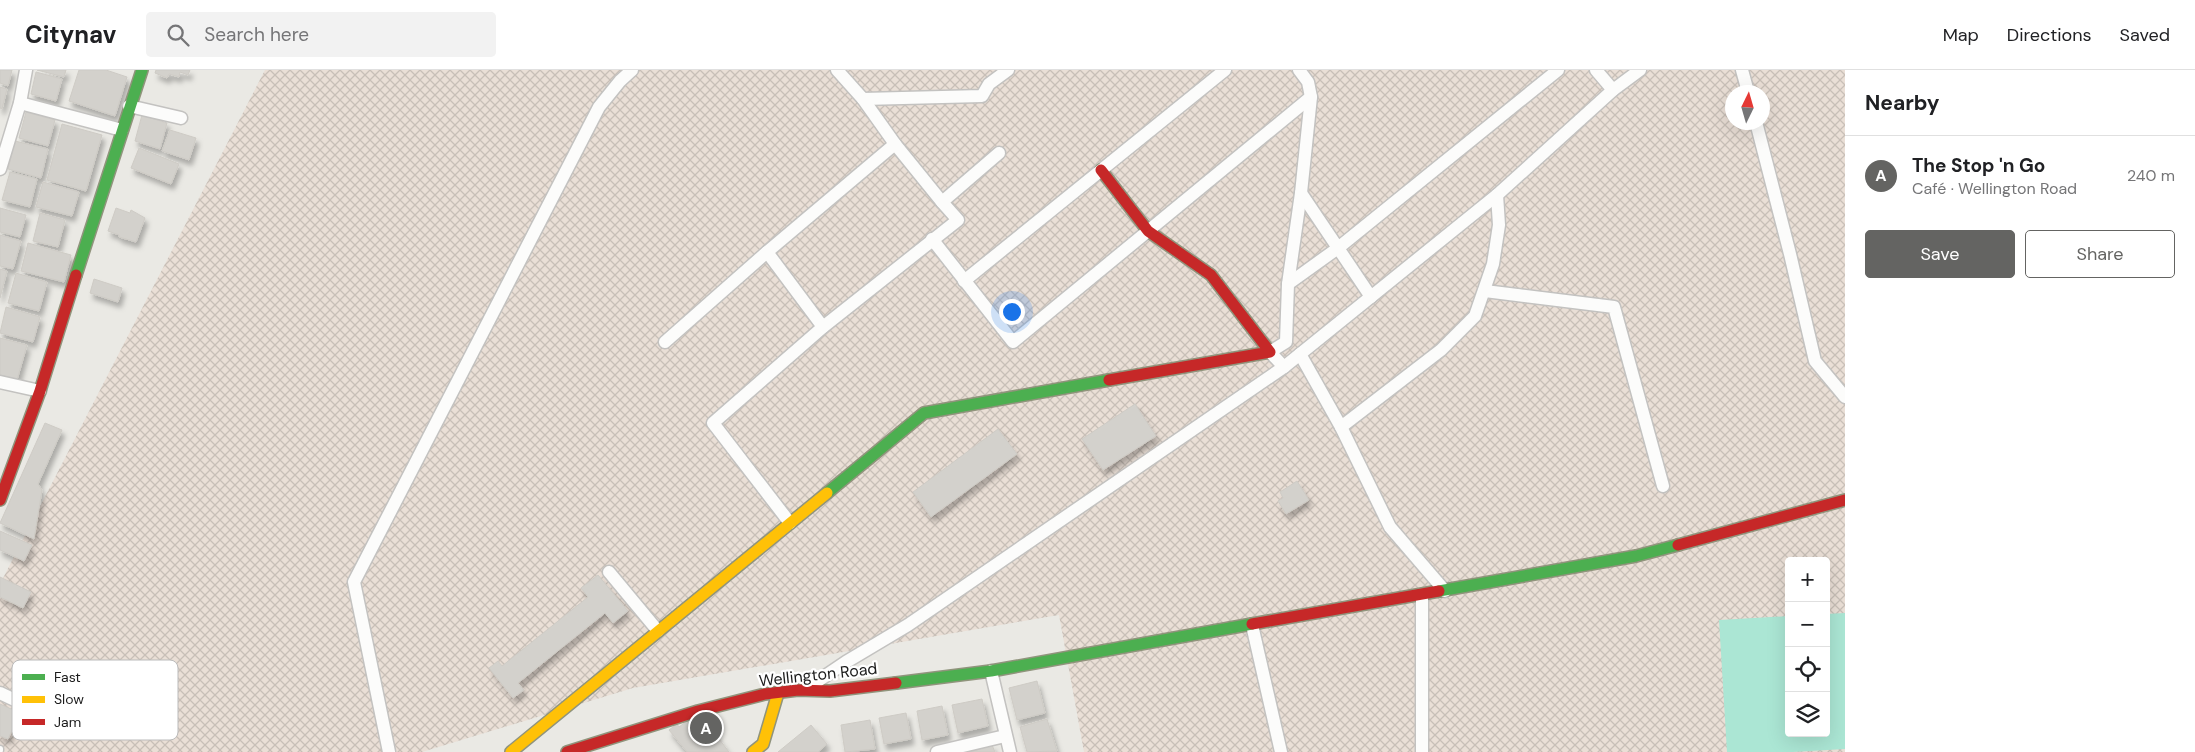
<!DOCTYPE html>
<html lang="en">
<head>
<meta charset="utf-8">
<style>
	body { margin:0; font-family:"DM Sans",sans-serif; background:#f2f2f2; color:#202124 }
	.controls { position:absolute; right:15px; bottom:15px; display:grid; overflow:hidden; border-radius:5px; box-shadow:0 5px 20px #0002 }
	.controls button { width:45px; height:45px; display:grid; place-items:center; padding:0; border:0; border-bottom:1px solid #e0e0e0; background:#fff; color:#202124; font:25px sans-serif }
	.compass { position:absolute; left:1725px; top:15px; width:45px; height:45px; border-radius:50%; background:#fff; box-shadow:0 5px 20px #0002; rotate:5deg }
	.you { position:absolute; left:1011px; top:241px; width:18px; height:18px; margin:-12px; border:4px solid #fff; border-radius:50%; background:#1a73e8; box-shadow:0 0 0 8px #1a73e833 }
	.badge { display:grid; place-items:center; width:32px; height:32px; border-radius:50%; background:#646462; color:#fff; font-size:16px; font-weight:700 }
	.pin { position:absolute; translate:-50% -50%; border:2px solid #fff; box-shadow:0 1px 5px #0006 }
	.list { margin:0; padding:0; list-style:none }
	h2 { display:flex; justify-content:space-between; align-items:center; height:65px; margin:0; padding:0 20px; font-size:21px }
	h2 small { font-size:16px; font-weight:400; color:#757577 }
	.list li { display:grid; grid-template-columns:32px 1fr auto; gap:15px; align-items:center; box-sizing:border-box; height:80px; padding:0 20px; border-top:1px solid #e0e0e0 }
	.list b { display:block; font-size:19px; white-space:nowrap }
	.list p { margin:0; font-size:16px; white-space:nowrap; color:#757577 }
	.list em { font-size:16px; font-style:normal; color:#757577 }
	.actions { display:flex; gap:10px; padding:15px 20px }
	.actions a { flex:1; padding:11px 0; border:1px solid #646462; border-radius:5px; text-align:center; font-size:18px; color:#646462 }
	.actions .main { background:#646462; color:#fff }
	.icon { flex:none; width:28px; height:28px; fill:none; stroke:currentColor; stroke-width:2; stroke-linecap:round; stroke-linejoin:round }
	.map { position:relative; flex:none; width:1845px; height:682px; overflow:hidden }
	header { display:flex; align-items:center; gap:30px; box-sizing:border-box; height:70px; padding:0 25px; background:#fff; border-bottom:1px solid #e0e0e0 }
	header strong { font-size:24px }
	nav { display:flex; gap:28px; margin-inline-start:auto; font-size:18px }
	.search { width:350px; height:45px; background:#f2f2f2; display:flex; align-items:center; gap:12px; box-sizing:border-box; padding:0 18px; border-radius:5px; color:#757577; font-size:19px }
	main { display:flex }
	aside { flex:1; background:#fff }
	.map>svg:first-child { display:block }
</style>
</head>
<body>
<header>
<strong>Citynav</strong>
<div class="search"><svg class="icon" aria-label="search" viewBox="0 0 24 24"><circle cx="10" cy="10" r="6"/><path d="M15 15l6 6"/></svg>Search here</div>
<nav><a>Map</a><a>Directions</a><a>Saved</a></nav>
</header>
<main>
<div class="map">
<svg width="1845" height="682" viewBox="0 0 1845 682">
	<defs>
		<pattern id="military-cross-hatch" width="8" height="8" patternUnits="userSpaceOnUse" patternTransform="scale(1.25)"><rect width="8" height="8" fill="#eadfd6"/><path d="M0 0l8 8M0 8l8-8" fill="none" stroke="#c8bfb7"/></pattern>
		<filter id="shadow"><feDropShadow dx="3" dy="5.5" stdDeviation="2.5" flood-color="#0004"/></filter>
	</defs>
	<rect width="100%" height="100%" fill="#eae9e4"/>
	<path fill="url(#military-cross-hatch)" fill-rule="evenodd" d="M265,0h1580v682h-761l-25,-137 -426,73 -211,64h-422v-168zM1732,22h30v30h-30zM1789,491h37v172h-37z"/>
	<path fill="#abe6d4" d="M1845,543v136l-52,3h-66l-8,-132 70,-4v117h37v-119z"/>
	<g fill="#d3d1cc" stroke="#cecbc5" filter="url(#shadow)">
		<path d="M0,0h12l-4,16 -8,-3z"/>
		<path d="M37,0h29l-2,7z"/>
		<path d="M79,0h27l21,7 -12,39 -46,-15z"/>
		<path d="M156,0h34l-2,5 -8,-3 -1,5 -10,-3 -2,4 -12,-5z"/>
		<path d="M36,2l26,7 -6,22 -25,-7z"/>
		<path d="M0,17l7,2 -5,20 -2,-1z"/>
		<path d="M26,42l29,8 -7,26 -29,-8z"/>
		<path d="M142,45l25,8 -7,26 -25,-8z"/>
		<path d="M62,54l40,11 -16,56 -39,-11z"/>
		<path d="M170,60l26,8 -7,22 -27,-9z"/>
		<path d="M15,71l33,8 -7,29 -33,-9z"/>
		<path d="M139,78l40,16 -8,20 -40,-16z"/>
		<path d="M10,102l27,7 -7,28 -28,-7z"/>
		<path d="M43,112l36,10 -7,24 -36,-9z"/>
		<path d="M0,138l26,7 -6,22 -20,-5z"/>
		<path d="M116,138l14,5 1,-3 14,8 -9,24 -17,-5v-2l-11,-4z"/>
		<path d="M40,143l25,7 -7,27 -25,-6z"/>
		<path d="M0,165l21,6 -8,28 -13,-3z"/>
		<path d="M28,173l43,12 -7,27 -43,-11z"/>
		<path d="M0,199l7,2 -7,27z"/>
		<path d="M16,203l31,9 -8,29 -31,-8z"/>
		<path d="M94,209l28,9 -4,14 -28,-9z"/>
		<path d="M6,237l34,10 -7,25 -33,-9z"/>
		<path d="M0,268l27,7 -10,35 -17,-5z"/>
		<path d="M1135,334l21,32 -53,34 -21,-31z"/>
		<path d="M45,353l17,7 -24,54 4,6 -8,49 -34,-16z"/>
		<path d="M998,359l19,25 -86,63 -18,-25z"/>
		<path d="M1297,411l12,19 -23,14 -8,-13 5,-3 -3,-6z"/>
		<path d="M0,461l32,14 -8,16 -24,-11z"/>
		<path d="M598,505l30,36 -15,12 -8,-10 -87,70 6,7 -11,8 -24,-30 9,-7 4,5 86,-69 -7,-9z"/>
		<path d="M0,507l31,15 -8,16 -23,-11z"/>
		<path d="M1037,611l8,32 -28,7 -8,-32z"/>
		<path d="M982,629l6,27 -30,7 -6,-28z"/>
		<path d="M0,634l20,9 -12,26 -8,-3z"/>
		<path d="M942,636l6,29 -26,5 -5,-29z"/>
		<path d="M906,643l5,26 -27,5 -5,-26z"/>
		<path d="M704,649l25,33h-42l-18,-22 8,-6 2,3 8,-6 3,4 3,-2 3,3z"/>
		<path d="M1047,649l10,32 -30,1 -7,-25z"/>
		<path d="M870,650l5,29 -30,3 -4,-27z"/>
		<path d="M811,655l16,19 -9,8h-40z"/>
		<path d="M992,675l3,7h-25z"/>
	</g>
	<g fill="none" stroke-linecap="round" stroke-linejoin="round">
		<defs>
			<path id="lane" d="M0,679v1"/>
			<g id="street">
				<path d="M837,0l26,29 119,-3 7,-12 19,-14"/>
				<path d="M1596,0l17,20"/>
				<path d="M1742,0l6,22"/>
				<path d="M863,29l32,45 47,58 57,-49"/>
				<path d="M20,33l102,27"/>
				<path d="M129,36l52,12"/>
				<path d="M1756,52l34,132 25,107 30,36"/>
				<path d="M0,99l20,-66 6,-33"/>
				<path d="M1301,123l70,104"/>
				<path d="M932,169l81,103 298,-245"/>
				<path d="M767,182l56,75"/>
				<path d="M964,211l261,-211"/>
				<path d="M1288,214l50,-36 220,-178"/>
				<path d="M1485,221l129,16 49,179"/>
				<path d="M665,272l102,-90 128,-108"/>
				<path d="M1300,284l41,73 100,-77 34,-34 18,-52 6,-39 -2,-30"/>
				<path d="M1284,297l-14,-15 16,-10 2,-58 13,-91 10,-96 -3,-15 -9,-12"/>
				<path d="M0,312l40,9"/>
				<path d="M1341,357l49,100 55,64"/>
				<path d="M790,453l-77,-100 110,-96 135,-107 -16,-18"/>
				<path d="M609,502l49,59"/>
				<path d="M1252,555l29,127"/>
				<path d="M991,601l19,81"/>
				<path d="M806,619l40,-27 62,-37 376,-258 213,-172 116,-105 27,-20"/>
				<path d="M0,623l19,9"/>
				<path d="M389,682l-35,-170 245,-475 21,-26 12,-11"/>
				<path d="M937,682l68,-16"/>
				<path d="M1422,682v-157"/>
			</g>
			<g id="fast">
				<path d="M76,205l66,-205"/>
				<path d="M827,423l97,-80 185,-33"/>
				<path d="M1439,521l197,-35 42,-11"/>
				<path d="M896,613l95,-12 261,-47"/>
			</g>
			<g id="slow">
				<path d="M511,682l316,-259"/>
				<path d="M753,682l10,-8 15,-51"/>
			</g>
			<g id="jam">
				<path d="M1101,100l47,61 63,44 59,77 -161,28"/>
				<path d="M0,430l40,-109 36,-116"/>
				<path d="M1678,475l167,-45"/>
				<path d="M1252,554l187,-33"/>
				<path d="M567,682l131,-41 67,-17 33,-4 32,1 66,-8"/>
			</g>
		</defs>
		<use href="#lane" stroke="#c3c2c0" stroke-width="9"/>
		<use href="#street" stroke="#c3c2c0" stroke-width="15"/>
		<use href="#fast" stroke="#90947c" stroke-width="14"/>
		<use href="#slow" stroke="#90947c" stroke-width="14"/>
		<use href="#jam" stroke="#90947c" stroke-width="14"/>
		<use href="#lane" stroke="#fcfcfb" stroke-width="6"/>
		<use href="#street" stroke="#fcfcfb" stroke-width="12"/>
		<use href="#fast" stroke="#4caf50" stroke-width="11"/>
		<use href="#slow" stroke="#ffc107" stroke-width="11"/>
		<use href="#jam" stroke="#c62828" stroke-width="11"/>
	</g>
	<g text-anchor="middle" stroke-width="4.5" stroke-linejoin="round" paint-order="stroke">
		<g font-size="16" fill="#1c1c1c" stroke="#fff">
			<text transform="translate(818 604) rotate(-6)" y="6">Wellington Road</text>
		</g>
	</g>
	<rect x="12" y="590" width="166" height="80" rx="8" fill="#fff" stroke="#bbb" stroke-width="1"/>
	<rect x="22" y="604" width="23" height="6" fill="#4caf50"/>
	<rect x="22" y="626" width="23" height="7" fill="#ffc107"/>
	<rect x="22" y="649" width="23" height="6" fill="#c62828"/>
	<g font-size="14" fill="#1c1c1c">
		<text x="54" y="612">Fast</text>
		<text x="54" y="634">Slow</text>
		<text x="54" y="657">Jam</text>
	</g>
</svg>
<div class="controls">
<button>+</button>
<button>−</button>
<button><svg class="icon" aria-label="locate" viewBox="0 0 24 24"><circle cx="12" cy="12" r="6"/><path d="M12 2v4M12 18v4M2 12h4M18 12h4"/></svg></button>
<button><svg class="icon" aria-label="layers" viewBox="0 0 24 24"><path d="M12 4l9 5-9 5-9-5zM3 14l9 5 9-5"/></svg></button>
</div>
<svg class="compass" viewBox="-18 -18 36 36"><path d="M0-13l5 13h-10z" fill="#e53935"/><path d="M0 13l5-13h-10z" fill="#757577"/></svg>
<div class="you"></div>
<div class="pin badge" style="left:706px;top:658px">A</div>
</div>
<aside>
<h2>Nearby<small></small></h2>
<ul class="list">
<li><span class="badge">A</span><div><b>The Stop 'n Go</b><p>Café · Wellington Road</p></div><em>240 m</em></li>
</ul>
<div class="actions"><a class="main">Save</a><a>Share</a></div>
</aside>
</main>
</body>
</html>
